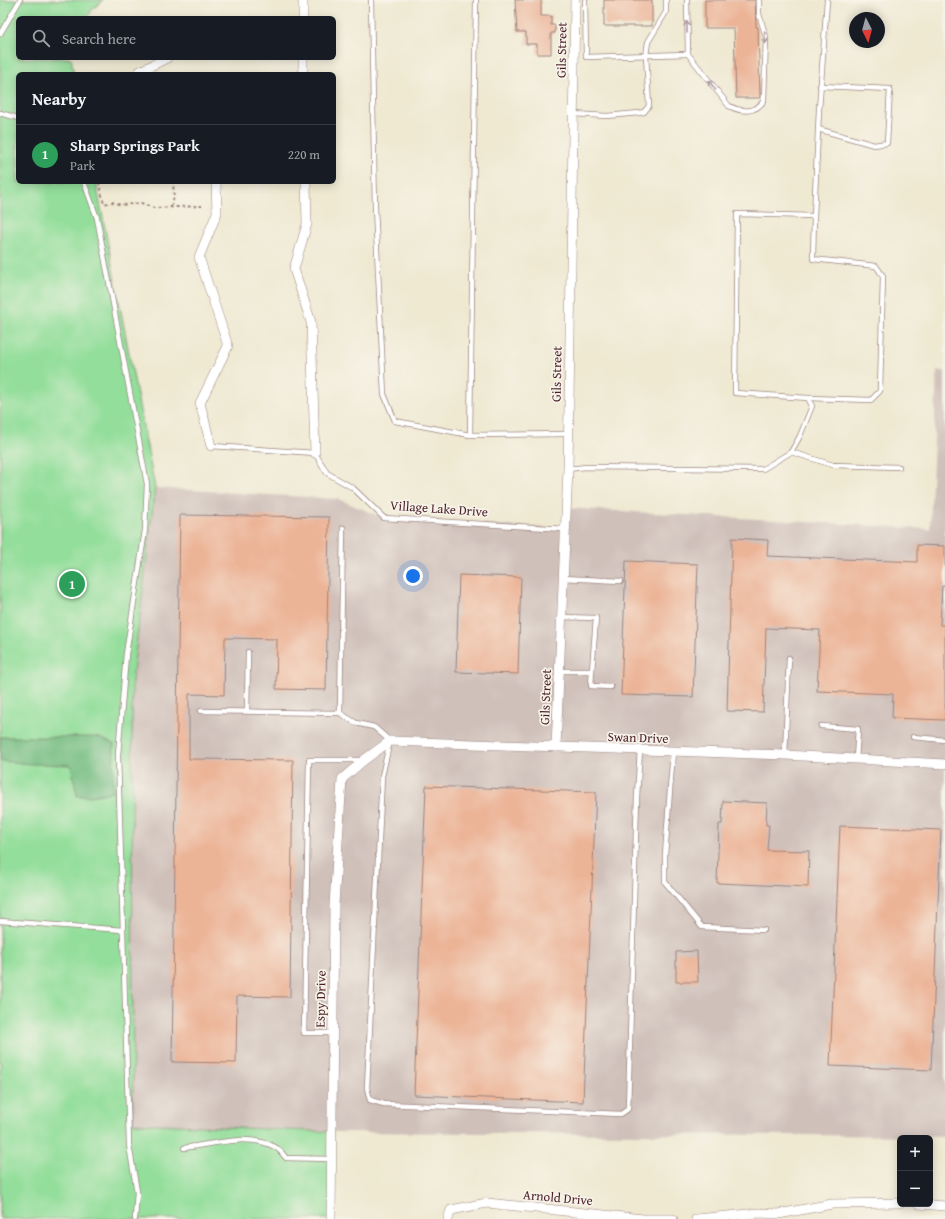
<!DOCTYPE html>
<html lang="en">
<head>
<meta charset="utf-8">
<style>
	body { margin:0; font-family:"Gentium Book Plus",serif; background:#242831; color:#f1f3f6 }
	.controls { position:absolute; right:12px; bottom:12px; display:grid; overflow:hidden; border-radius:6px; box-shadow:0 2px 10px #0003 }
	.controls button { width:36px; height:36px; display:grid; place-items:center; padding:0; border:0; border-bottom:1px solid #363941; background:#171b24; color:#f1f3f6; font:20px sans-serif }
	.compass { position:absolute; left:849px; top:12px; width:36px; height:36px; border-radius:50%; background:#171b24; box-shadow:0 2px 10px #0003; rotate:174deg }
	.you { position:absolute; left:413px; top:576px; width:14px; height:14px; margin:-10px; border:3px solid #fff; border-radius:50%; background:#1a73e8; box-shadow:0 0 0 6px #1a73e833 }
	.badge { display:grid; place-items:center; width:26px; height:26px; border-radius:50%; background:#d690ce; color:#fff; font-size:13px; font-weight:700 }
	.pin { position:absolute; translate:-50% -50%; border:2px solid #fff; box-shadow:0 1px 4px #0006 }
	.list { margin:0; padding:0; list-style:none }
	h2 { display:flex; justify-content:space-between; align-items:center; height:52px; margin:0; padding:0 16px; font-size:17px }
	h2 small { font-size:13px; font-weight:400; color:#9ea1a6 }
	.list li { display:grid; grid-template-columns:26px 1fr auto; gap:12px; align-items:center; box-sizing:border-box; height:60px; padding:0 16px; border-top:1px solid #363941 }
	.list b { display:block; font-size:15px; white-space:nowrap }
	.list p { margin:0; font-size:13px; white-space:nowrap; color:#9ea1a6 }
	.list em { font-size:13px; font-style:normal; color:#9ea1a6 }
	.icon { flex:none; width:22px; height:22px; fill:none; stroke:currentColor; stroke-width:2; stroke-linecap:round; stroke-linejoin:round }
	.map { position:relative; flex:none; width:945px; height:1219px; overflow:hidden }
	.search { position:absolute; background:#171b24; box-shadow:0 2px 10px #0003; left:16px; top:16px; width:320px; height:44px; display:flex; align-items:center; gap:10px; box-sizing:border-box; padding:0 14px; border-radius:6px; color:#9ea1a6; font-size:15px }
	.panel { position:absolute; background:#171b24; box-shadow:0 2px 10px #0003; left:16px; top:72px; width:320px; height:112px; border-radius:6px }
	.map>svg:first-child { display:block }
</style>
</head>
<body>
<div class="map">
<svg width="945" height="1219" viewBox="0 0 945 1219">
	<rect width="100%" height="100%" fill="#f7f3e8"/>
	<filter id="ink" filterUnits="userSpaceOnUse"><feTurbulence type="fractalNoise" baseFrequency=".025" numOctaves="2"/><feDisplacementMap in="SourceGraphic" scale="8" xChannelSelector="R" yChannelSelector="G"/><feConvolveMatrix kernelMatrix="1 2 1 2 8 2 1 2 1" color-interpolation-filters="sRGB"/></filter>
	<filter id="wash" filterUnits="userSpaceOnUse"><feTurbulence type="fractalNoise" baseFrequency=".012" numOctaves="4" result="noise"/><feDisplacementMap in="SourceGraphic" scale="16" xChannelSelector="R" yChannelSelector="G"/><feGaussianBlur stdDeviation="0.9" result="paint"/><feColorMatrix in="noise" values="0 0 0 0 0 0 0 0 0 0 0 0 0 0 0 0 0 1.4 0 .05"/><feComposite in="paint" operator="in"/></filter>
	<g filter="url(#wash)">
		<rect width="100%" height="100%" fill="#efe9d2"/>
		<path fill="#cfc0ba" d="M937,371h8v765l-613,-4 -199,-9 -1,-442 23,-193 183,11 46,19 181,11 1,-21 364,21z"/>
		<path fill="#92de9a" stroke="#6e7e62" d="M0,0h103l-11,10 -5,8h-69v40h53l3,16h-56v108h78l59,306 -23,193 1,442 199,9 -1,87h-331z"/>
		<path fill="#75bd82" stroke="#606e56" d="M0,737h97l17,7 -1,48 -22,4h-14l-6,-31 -39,-1 -32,-3z"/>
		<g id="blocks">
			<g fill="#ecb497">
				<path d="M515,0h26v16h10v9h4v8h-4v21h-14v-10h-11v-12h-9z"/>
				<rect x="604" y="0" width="48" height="26"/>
				<path d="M705,0h50l1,27h2l2,71h-24l-2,-70h-29z"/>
				<path d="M180,515l149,2 -3,173 -50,-1 1,-50 -52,-1 -1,57 -35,-1v65l104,1 -3,237 -53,-1 -1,67 -64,-1z"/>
				<path d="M732,538l36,2 -1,16 150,6v-17l28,1v40h-3l-2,39h5v95l-53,-2 1,-24 -76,-3 3,-61 -54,-2 -3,84 -36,-1z"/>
				<path d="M626,561l72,3 -5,133 -72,-2z"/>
				<path d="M459,575l62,2 -3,97 -62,-2z"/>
				<path d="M426,786l170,6 -13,310 -169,-7z"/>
				<path d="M723,801l44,2 -1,22h3l-2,25 42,1 -1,36 -91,-4 2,-59h3z"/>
				<path d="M840,826l101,4 -10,240 -101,-4z"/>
				<path d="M697,951l1,31h-22v-30z"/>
			</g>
		</g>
	</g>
	<g filter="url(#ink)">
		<use href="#blocks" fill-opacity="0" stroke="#9c847e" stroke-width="1"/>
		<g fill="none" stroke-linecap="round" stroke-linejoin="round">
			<defs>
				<g id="service">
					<path d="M371,0l4,208 9,186 11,27 75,14 98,-1"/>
					<path d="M585,0l1,57 102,-3"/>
					<path d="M687,0l1,54 41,52c12,6 27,8 35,-6l2,-63 -7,-23v-14"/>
					<path d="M0,34l20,-34"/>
					<path d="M0,113l18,5"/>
					<path d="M573,114l34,2 32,-3 5,-1 5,-6 -3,-51 2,-13 18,-30v-12"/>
					<path d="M818,129l56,16 13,-2 3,-54 -70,-3"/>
					<path d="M84,182l13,36 50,266 -2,46 -19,124 -8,101 11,390 8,47 -2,27"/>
					<path d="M808,398l63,2 9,-9 3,-115 -7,-10 -63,-7 1,-43"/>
					<path d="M470,435l6,-435"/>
					<path d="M211,446l104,7 12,20 26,15 31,30 181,11"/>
					<path d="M791,452l42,13 66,2"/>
					<path d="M568,469l18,-2 177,2 28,-17 9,-16 12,-30 -4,-8 -73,-5 2,-179 77,2 5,-106 8,-110"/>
					<path d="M563,578l58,3"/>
					<path d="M558,671h34l4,-53 -36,-1"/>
					<path d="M592,671l-1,15 20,1"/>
					<path d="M201,711l139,2 16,10 18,4 16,14 -8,35 -15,312 3,12 14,4 237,10 7,-5 9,-313 3,-46"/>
					<path d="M247,711l1,-59"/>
					<path d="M340,713l3,-185"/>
					<path d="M821,726l37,3 -2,30"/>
					<path d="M913,737l32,3"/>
					<path d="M673,751l-8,104v27l37,45 62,3"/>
					<path d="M785,755l4,-97"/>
					<path d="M0,921l123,9"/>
					<path d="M333,1033h-29l5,-273h53"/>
					<path d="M184,1148c29,-4 64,-15 91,-1 4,2 8,7 11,11l45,1"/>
				</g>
				<g id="minor">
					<path d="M303,0v18"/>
					<path d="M303,58v16"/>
					<path d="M141,74l-1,-3 27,-13"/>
					<path d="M306,182l1,42 -13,45 17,53 4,131"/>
					<path d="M211,446l-11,-43 28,-57 -29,-89 18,-44 -1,-31"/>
					<path d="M556,747l12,-278 7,-469"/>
					<path d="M919,1204l26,2"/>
					<path d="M331,1219l3,-314 8,-126 22,-19 26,-19 395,14 160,9"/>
					<path d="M448,1219l3,-9 36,-7 156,16h30"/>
					<path d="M696,1219l63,-6 20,1 53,-10 68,-1"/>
				</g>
			</defs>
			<use href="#service" stroke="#9c847e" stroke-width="6"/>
			<use href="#minor" stroke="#9c847e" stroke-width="10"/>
			<g stroke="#9c847e" stroke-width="2" stroke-dasharray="3 3" stroke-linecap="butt">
				<path d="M99,182l5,22 8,-2 9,3 20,-2 13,5 48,-2"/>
				<path d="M171,207l3,-10 -1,-15"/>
			</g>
			<use href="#service" stroke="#fff" stroke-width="4.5"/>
			<use href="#minor" stroke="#fff" stroke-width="9"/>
		</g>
		<defs><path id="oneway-shaft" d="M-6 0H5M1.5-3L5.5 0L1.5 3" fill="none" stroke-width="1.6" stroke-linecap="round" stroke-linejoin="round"/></defs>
		<g stroke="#ae9aa0">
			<use href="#oneway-shaft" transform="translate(687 27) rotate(-91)"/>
			<use href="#oneway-shaft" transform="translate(765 38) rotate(86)"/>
			<use href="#oneway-shaft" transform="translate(712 85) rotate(-127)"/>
		</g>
	</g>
	<g text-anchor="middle" stroke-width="3.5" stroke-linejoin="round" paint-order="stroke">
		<g font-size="13" fill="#4a1f2b" stroke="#f7f3e8">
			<text transform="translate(561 50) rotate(-89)" y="5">Gils Street</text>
			<text transform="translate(556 374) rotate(-89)" y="5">Gils Street</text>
			<text transform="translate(439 508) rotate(4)" y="5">Village Lake Drive</text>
			<text transform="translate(545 697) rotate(-88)" y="5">Gils Street</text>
			<text transform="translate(638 737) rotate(2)" y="5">Swan Drive</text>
			<text transform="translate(320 999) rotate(-89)" y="5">Espy Drive</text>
			<text transform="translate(558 1197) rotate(5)" y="5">Arnold Drive</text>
		</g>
	</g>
</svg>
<div class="controls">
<button>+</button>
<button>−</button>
</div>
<svg class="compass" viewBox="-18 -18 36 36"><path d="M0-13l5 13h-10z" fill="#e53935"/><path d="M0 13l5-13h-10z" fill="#9ea1a6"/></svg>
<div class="you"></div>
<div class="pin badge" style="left:72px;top:584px;background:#2e9e5b">1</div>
<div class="search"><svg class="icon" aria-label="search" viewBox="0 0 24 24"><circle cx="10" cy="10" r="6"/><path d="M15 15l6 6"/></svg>Search here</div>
<section class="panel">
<h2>Nearby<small></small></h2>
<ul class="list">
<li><span class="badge" style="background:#2e9e5b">1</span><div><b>Sharp Springs Park</b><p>Park</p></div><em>220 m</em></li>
</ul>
</section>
</div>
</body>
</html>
